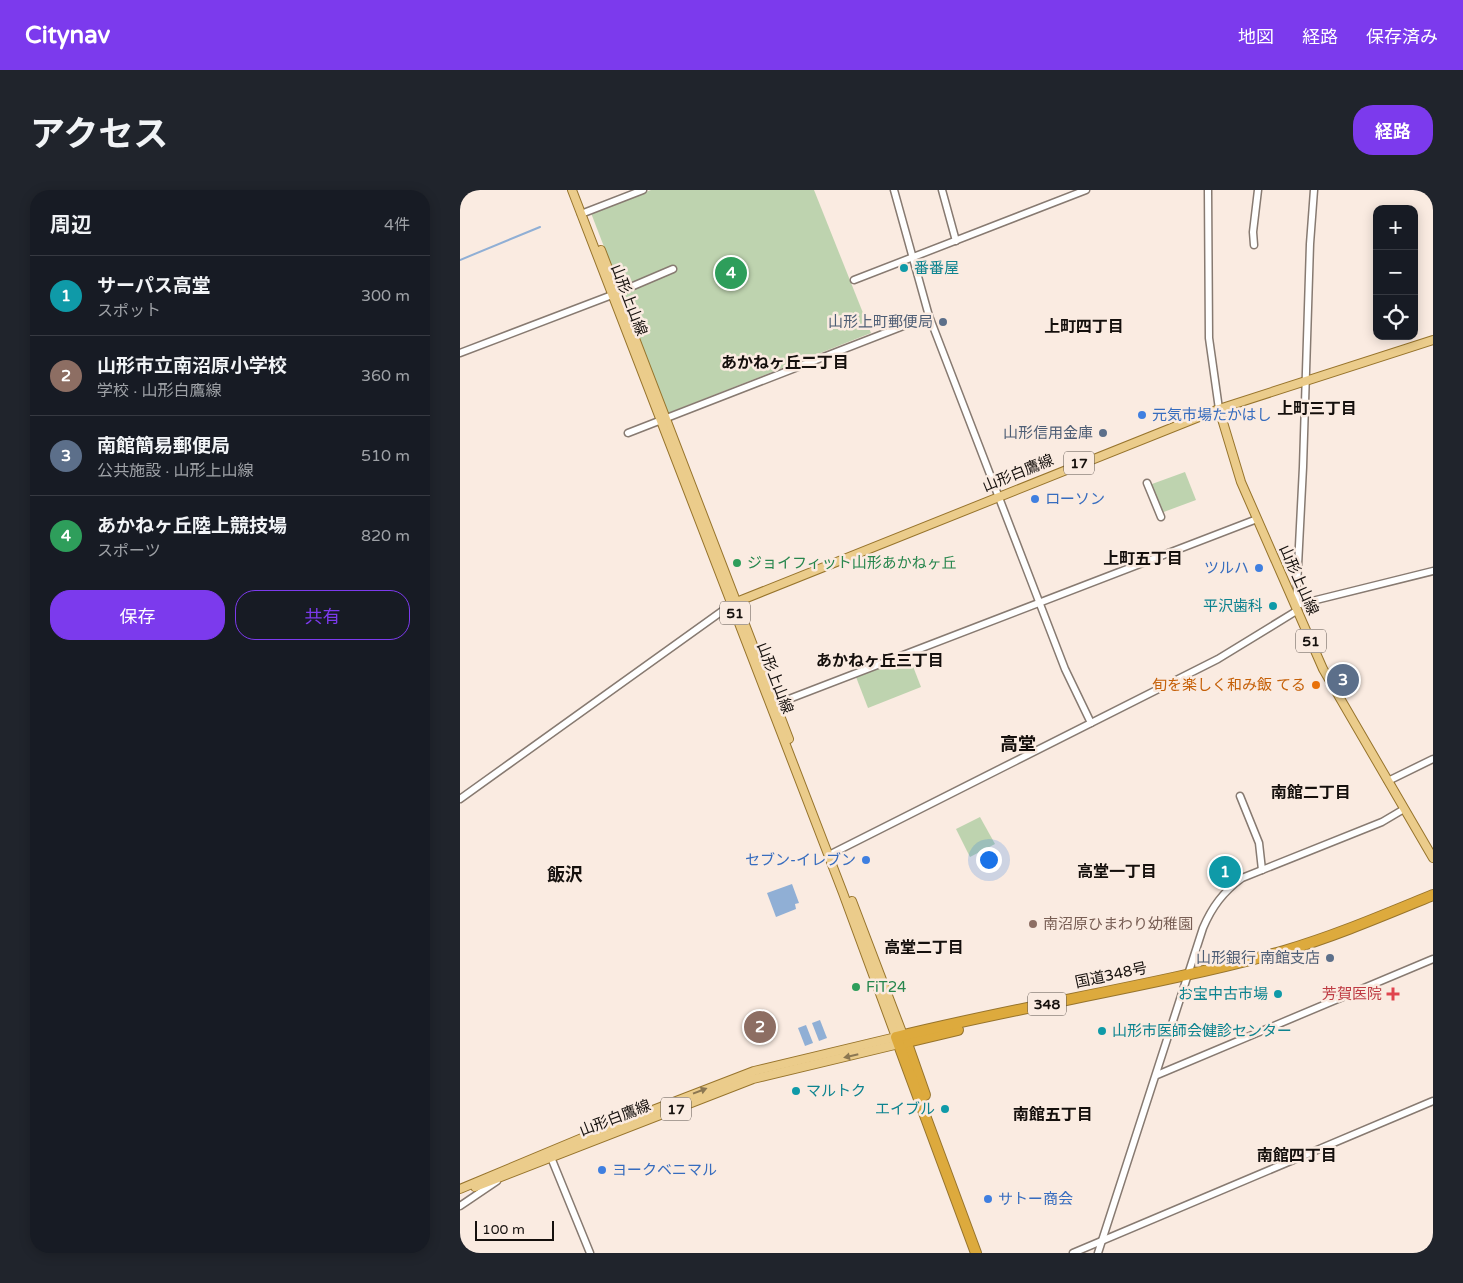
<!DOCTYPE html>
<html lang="ja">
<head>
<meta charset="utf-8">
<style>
	body { margin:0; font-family:"Varela Round","Noto Sans JP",sans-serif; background:#20242c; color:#f1f3f6 }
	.controls { position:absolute; right:15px; top:15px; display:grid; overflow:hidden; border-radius:10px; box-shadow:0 2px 12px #0003 }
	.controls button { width:45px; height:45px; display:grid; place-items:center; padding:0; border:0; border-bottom:1px solid #363941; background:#171b24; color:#f1f3f6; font:25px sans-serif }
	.scale { position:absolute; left:15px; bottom:12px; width:79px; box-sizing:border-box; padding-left:5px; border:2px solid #15100d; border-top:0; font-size:14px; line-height:18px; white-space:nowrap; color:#15100d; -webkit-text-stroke:4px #faebe1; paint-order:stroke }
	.you { position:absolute; left:528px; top:669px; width:18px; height:18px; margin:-12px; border:4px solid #fff; border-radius:50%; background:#1a73e8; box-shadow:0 0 0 8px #1a73e833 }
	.badge { display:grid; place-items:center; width:32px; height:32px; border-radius:50%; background:#7c3aed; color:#fff; font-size:16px; font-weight:700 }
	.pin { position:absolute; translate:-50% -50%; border:2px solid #fff; box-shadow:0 1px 5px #0006 }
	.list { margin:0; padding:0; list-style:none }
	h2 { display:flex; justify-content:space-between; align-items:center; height:65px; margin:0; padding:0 20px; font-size:21px }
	h2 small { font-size:16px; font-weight:400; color:#9ea1a6 }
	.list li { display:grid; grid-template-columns:32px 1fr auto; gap:15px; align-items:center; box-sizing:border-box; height:80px; padding:0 20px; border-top:1px solid #363941 }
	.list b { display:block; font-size:19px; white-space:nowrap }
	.list p { margin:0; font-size:16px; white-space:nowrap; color:#9ea1a6 }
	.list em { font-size:16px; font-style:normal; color:#9ea1a6 }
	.actions { display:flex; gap:10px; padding:15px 20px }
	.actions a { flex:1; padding:11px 0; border:1px solid #7c3aed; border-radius:20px; text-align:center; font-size:18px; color:#7c3aed }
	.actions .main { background:#7c3aed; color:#fff }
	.icon { flex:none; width:28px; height:28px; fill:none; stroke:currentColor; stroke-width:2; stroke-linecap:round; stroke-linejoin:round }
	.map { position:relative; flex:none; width:973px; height:1063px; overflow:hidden; border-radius:20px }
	header { display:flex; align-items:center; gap:30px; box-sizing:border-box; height:70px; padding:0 25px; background:#7c3aed; color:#fff }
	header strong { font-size:24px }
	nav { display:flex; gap:28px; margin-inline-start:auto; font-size:18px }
	.intro { display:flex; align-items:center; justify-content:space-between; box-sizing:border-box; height:120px; padding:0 30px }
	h1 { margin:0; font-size:35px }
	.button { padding:12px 22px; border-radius:20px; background:#7c3aed; color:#fff; font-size:18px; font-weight:700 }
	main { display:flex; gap:30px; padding:0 30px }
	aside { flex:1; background:#171b24; border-radius:20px; box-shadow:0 2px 12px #0003 }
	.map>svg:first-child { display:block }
</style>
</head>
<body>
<header>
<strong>Citynav</strong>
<nav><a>地図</a><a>経路</a><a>保存済み</a></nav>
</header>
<div class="intro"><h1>アクセス</h1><a class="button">経路</a></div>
<main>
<aside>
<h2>周辺<small>4件</small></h2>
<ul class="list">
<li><span class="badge" style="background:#0f9aa8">1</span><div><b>サーパス高堂</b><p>スポット</p></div><em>300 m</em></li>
<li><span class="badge" style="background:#8d6e63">2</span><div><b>山形市立南沼原小学校</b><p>学校 · 山形白鷹線</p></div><em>360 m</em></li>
<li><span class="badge" style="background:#5c6f8a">3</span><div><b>南館簡易郵便局</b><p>公共施設 · 山形上山線</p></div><em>510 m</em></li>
<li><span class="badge" style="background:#2e9e5b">4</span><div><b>あかねヶ丘陸上競技場</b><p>スポーツ</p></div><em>820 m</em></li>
</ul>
<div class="actions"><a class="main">保存</a><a>共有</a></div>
</aside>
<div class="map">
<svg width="973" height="1063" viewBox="0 0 973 1063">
	<rect width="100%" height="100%" fill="#faebe1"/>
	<g fill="#bed3af">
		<path d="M191,0h163l57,143 -203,80 -77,-200z"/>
		<path d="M725,282l11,28 -35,13 -11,-26 2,-3z"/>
		<path d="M449,466l12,31 -53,21 -12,-31z"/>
		<path d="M520,627l15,27 -25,13 -14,-28z"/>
	</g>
	<g fill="#90afd5">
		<path d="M332,694l7,19 -4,1 1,5 -20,8 -9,-24z"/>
		<path d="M360,830l7,18 -8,3 -7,-18z"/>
		<path d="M346,835l7,18 -8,3 -7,-18z"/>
	</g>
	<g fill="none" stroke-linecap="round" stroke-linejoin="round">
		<path stroke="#90afd5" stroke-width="2" d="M0,70l80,-33"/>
		<defs>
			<g id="minor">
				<path d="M434,0l35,126 136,353 26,54"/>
				<path d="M482,0l14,51"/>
				<path d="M748,0l1,148 10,71"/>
				<path d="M854,0l-4,54 -7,223 -7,138 137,-34"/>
				<path d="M121,24l62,-24"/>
				<path d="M794,55l-1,-13 5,-42"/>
				<path d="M394,90l232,-90"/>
				<path d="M0,163l152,-58 61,-26"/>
				<path d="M168,243l301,-117"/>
				<path d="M687,293l14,34"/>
				<path d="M316,514l481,-185"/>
				<path d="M928,591l45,-22"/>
				<path d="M780,606l19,47 3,27"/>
				<path d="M0,609l272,-195"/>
				<path d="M373,663l385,-194 80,-49"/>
				<path d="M697,885l276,-116"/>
				<path d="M90,965l40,98"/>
				<path d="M0,1016l37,-25"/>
				<path d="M613,1063l360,-152"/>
				<path d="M638,1063l105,-325c9,-21 20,-36 39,-50l140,-56 22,-13"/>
			</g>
			<g id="major">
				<path d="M141,60l188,489"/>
				<path d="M759,219l22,73 82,187 110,189"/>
				<path d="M274,413l485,-194 214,-69"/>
				<path d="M392,711l51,134"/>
				<path d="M15,997l278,-108 146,-35"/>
				<path d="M0,999l141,-59 153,-59 142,-34 -53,-144 -271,-703"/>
			</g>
			<g id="highway">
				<path d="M445,848l20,57"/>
				<path d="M439,854l59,-14"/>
				<path d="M516,1063l-80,-216c129,-32 260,-51 388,-86 51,-15 100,-36 149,-56"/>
			</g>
		</defs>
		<use href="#minor" stroke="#877a71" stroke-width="9"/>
		<use href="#major" stroke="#97742c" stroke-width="10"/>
		<use href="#highway" stroke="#97742c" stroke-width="12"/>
		<use href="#minor" stroke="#fff" stroke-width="6"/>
		<use href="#major" stroke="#ebcc8b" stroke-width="8"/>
		<use href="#highway" stroke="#ddaa3d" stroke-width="10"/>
	</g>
	<defs><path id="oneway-solid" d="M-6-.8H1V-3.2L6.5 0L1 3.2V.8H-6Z" transform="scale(1.25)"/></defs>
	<g fill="#8b7752">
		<use href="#oneway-solid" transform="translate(391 866) rotate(167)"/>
		<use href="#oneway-solid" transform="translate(240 901) rotate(-21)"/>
	</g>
	<g fill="#0f9aa8" stroke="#faebe1" stroke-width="2">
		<circle cx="444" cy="78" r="5"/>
		<circle cx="813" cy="416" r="5"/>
		<circle cx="818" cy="804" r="5"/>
		<circle cx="642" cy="841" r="5"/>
		<circle cx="336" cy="901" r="5"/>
		<circle cx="485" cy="919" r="5"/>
	</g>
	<g fill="#5c6f8a" stroke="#faebe1" stroke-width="2">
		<circle cx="483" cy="132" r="5"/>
		<circle cx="643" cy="243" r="5"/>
		<circle cx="870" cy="768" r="5"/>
	</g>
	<g fill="#3f7fe0" stroke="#faebe1" stroke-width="2">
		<circle cx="682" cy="225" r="5"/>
		<circle cx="575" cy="309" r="5"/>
		<circle cx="799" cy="378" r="5"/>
		<circle cx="406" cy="670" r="5"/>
		<circle cx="142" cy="980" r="5"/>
		<circle cx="528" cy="1009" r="5"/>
	</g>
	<g fill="#2e9e5b" stroke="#faebe1" stroke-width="2">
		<circle cx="277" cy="373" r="5"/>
		<circle cx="396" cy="797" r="5"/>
	</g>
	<circle fill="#e8710a" stroke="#faebe1" stroke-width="2" cx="856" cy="495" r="5"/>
	<circle fill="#8d6e63" stroke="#faebe1" stroke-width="2" cx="573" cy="734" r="5"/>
	<path fill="#e0444e" stroke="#faebe1" stroke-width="2" d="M930.5 796.5h5v5h5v5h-5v5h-5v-5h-5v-5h5z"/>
	<g text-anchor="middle" stroke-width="5" stroke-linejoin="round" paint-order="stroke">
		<g fill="#faebe1" stroke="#5a524d" stroke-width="1">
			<rect x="604" y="261.5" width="30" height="23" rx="4"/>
			<rect x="260" y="411.5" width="30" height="23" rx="4"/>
			<rect x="836" y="439.5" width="30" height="23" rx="4"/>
			<rect x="568" y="802.5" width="38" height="23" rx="4"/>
			<rect x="201" y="907.5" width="30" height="23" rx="4"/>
		</g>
		<g font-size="14" font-weight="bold" fill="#15100d">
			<text x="619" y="278">17</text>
			<text x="275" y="428">51</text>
			<text x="851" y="456">51</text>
			<text x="587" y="819">348</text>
			<text x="216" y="924">17</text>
		</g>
		<g font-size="15" fill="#0d838f" stroke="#faebe1" text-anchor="start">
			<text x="454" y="83">番番屋</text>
			<text x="803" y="421" text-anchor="end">平沢歯科</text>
			<text x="808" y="809" text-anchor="end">お宝中古市場</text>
			<text x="652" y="846">山形市医師会健診センター</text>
			<text x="346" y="906">マルトク</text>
			<text x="475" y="924" text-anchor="end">エイブル</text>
		</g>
		<g font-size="15" fill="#15100d" stroke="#faebe1">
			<text transform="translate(169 110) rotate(69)" y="5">山形上山線</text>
			<text transform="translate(558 283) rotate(-22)" y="5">山形白鷹線</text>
			<text transform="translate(839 390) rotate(66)" y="5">山形上山線</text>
			<text transform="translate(315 488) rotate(69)" y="5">山形上山線</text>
			<text transform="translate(651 785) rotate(-12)" y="5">国道348号</text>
			<text transform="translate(155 928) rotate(-21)" y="5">山形白鷹線</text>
		</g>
		<g font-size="15" fill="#4e5e75" stroke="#faebe1" text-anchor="end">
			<text x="473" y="137">山形上町郵便局</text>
			<text x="633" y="248">山形信用金庫</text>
			<text x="860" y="773">山形銀行 南館支店</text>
		</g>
		<g font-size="15" fill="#366cbe" stroke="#faebe1" text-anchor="start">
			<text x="692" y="230">元気市場たかはし</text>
			<text x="585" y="314">ローソン</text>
			<text x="789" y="383" text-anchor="end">ツルハ</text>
			<text x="396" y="675" text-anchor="end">セブン-イレブン</text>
			<text x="152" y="985">ヨークベニマル</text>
			<text x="538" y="1014">サトー商会</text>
		</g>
		<g font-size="15" fill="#27864d" stroke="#faebe1" text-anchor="start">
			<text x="287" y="378">ジョイフィット山形あかねヶ丘</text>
			<text x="406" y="802">FiT24</text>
		</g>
		<g font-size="15" fill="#c56008" stroke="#faebe1" text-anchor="end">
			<text x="846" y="500">旬を楽しく和み飯 てる</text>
		</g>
		<g font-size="15" fill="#785e54" stroke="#faebe1" text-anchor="start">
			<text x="583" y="739">南沼原ひまわり幼稚園</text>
		</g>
		<g font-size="15" fill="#be3a42" stroke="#faebe1" text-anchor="end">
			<text x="922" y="809">芳賀医院</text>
		</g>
		<g font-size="16" font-weight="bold" fill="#15100d" stroke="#faebe1">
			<text x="624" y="142">上町四丁目</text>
			<text x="325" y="178">あかねヶ丘二丁目</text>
			<text x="857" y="224">上町三丁目</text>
			<text x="683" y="374">上町五丁目</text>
			<text x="420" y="476">あかねヶ丘三丁目</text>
			<text x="851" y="608">南館二丁目</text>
			<text x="657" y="687">高堂一丁目</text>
			<text x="464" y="763">高堂二丁目</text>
			<text x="593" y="930">南館五丁目</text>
			<text x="837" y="971">南館四丁目</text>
		</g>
		<g font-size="18" font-weight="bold" fill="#15100d" stroke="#faebe1">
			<text x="558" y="560">高堂</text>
			<text x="105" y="691">飯沢</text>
		</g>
	</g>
</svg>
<div class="controls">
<button>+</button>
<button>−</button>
<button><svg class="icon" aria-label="locate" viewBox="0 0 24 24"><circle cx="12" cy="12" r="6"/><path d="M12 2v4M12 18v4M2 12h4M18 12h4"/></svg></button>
</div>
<div class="scale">100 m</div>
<div class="you"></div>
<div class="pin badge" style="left:765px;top:682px;background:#0f9aa8">1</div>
<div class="pin badge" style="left:300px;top:837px;background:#8d6e63">2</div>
<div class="pin badge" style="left:883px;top:490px;background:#5c6f8a">3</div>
<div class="pin badge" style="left:271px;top:83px;background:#2e9e5b">4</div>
</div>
</main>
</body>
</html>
